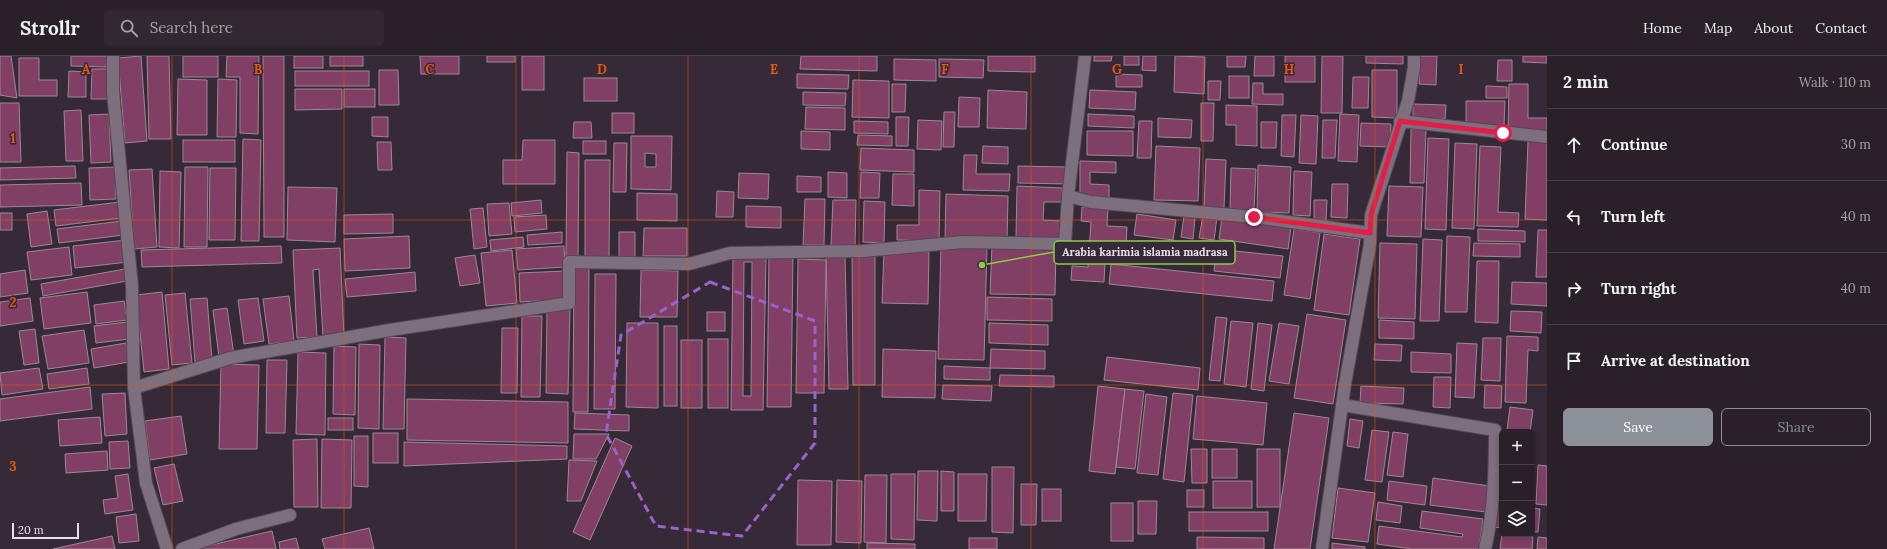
<!DOCTYPE html>
<html lang="en">
<head>
<meta charset="utf-8">
<style>
	body { margin:0; font-family:Lora,serif; background:#312832; color:#f1f3f6 }
	.controls { position:absolute; right:12px; bottom:12px; display:grid; overflow:hidden; border-radius:6px; box-shadow:0 2px 6px #0003 }
	.controls button { width:36px; height:36px; display:grid; place-items:center; padding:0; border:0; border-bottom:1px solid #453e47; background:#29202a; color:#f1f3f6; font:20px sans-serif }
	.scale { position:absolute; left:12px; bottom:10px; width:67px; box-sizing:border-box; padding-left:4px; border:2px solid #e8dfe8; border-top:0; font-size:11px; line-height:14px; white-space:nowrap; color:#e8dfe8; -webkit-text-stroke:3px #372a38; paint-order:stroke }
	.stop { position:absolute; width:12px; height:12px; margin:-9px; border:3px solid #e11d48; border-radius:50%; background:#fff }
	.stop.end { background:#e11d48; border-color:#fff; box-shadow:0 1px 4px #0008 }
	.list { margin:0; padding:0; list-style:none }
	h2 { display:flex; justify-content:space-between; align-items:center; height:52px; margin:0; padding:0 16px; font-size:17px }
	h2 small { font-size:13px; font-weight:400; color:#a5a3a8 }
	.list li { display:grid; grid-template-columns:26px 1fr auto; gap:12px; align-items:center; box-sizing:border-box; height:72px; padding:0 16px; border-top:1px solid #453e47 }
	.list b { display:block; font-size:15px; white-space:nowrap }
	.list em { font-size:13px; font-style:normal; color:#a5a3a8 }
	.actions { display:flex; gap:8px; padding:12px 16px }
	.actions a { flex:1; padding:9px 0; border:1px solid #8c9099; border-radius:6px; text-align:center; font-size:14px; color:#8c9099 }
	.actions .main { background:#8c9099; color:#fff }
	.icon { flex:none; width:22px; height:22px; fill:none; stroke:currentColor; stroke-width:2; stroke-linecap:round; stroke-linejoin:round }
	.map { position:relative; flex:none; width:1547px; height:493px; overflow:hidden }
	header { display:flex; align-items:center; gap:24px; box-sizing:border-box; height:56px; padding:0 20px; background:#29202a; border-bottom:1px solid #453e47 }
	header strong { font-size:19px }
	nav { display:flex; gap:22px; margin-inline-start:auto; font-size:14px }
	.search { width:280px; height:36px; background:#312832; display:flex; align-items:center; gap:10px; box-sizing:border-box; padding:0 14px; border-radius:6px; color:#a5a3a8; font-size:15px }
	main { display:flex }
	aside { flex:1; background:#29202a }
	.map>svg:first-child { display:block }
</style>
</head>
<body>
<header>
<strong>Strollr</strong>
<div class="search"><svg class="icon" aria-label="search" viewBox="0 0 24 24"><circle cx="10" cy="10" r="6"/><path d="M15 15l6 6"/></svg>Search here</div>
<nav><a>Home</a><a>Map</a><a>About</a><a>Contact</a></nav>
</header>
<main>
<div class="map">
<svg width="1547" height="493" viewBox="0 0 1547 493">
	<rect width="100%" height="100%" fill="#372a38"/>
	<g fill="#813f66" stroke="#9c8892" fill-rule="evenodd">
		<path d="M0,0h11l6,42 -17,-3z"/>
		<path d="M71,0h36l-1,11 -35,-1z"/>
		<path d="M141,0l6,85 -22,2 -7,-85z"/>
		<path d="M147,0h22l2,83h-22z"/>
		<rect x="183" y="0" width="35" height="21"/>
		<path d="M227,0h32l-1,78 -18,-1v-56h-14z"/>
		<path d="M263,0h21v181h-20z"/>
		<rect x="294" y="0" width="29" height="12"/>
		<rect x="330" y="0" width="33" height="10"/>
		<path d="M420,0h39v18h-38z"/>
		<rect x="487" y="0" width="28" height="6"/>
		<rect x="522" y="0" width="22" height="34"/>
		<path d="M801,0h76v15l-77,-2z"/>
		<path d="M988,0h47v16l-47,-1z"/>
		<path d="M1094,0h18l-1,5h-17z"/>
		<rect x="1124" y="0" width="15" height="9"/>
		<path d="M1143,0h13v15l-14,-1z"/>
		<path d="M1175,0l30,1 -1,37 -30,-2z"/>
		<path d="M1227,0h19l-1,11h-18z"/>
		<path d="M1255,0h19v20h-20z"/>
		<rect x="1285" y="0" width="30" height="26"/>
		<path d="M1322,0h21l-1,57h-21z"/>
		<path d="M1366,0h37v8l-37,-1z"/>
		<path d="M1420,0h17l-1,29 -17,-1z"/>
		<path d="M1523,0h24v7l-24,-1z"/>
		<path d="M19,2h20v22h18v16h-38z"/>
		<path d="M894,3l42,1v21l-42,-1z"/>
		<path d="M939,3l45,1 -1,18 -44,-1z"/>
		<path d="M1498,4h14v21h-15z"/>
		<path d="M92,13h17v30h-18z"/>
		<path d="M379,14h19l1,35h-20z"/>
		<path d="M1372,14h25v48l-25,-1z"/>
		<path d="M69,15l17,1v25h-18z"/>
		<rect x="295" y="15" width="74" height="15"/>
		<path d="M797,18l52,1 -1,14 -51,-1z"/>
		<path d="M1116,18l26,1v12h-26z"/>
		<rect x="1229" y="20" width="20" height="22"/>
		<path d="M1353,21h16l-1,31h-16z"/>
		<rect x="584" y="22" width="33" height="23"/>
		<path d="M178,23l29,1v55h-30z"/>
		<path d="M218,23l19,1 -1,57h-19z"/>
		<path d="M853,24l36,1v37l-37,-1z"/>
		<path d="M1208,25h13l-1,19h-12z"/>
		<path d="M1253,27h10v11h20v11l-31,-1z"/>
		<path d="M892,28h14l-1,28h-13z"/>
		<path d="M1509,28h19v34h19v13l-39,-1z"/>
		<path d="M1486,30l21,1v11h-21z"/>
		<path d="M295,33h47v20l-47,1z"/>
		<rect x="344" y="33" width="31" height="18"/>
		<path d="M988,34l39,2 -1,37 -39,-1z"/>
		<path d="M1090,34l46,2 -1,18 -46,-2z"/>
		<path d="M803,36l43,1 -1,13 -42,-1z"/>
		<path d="M959,41l21,1 -1,29h-21z"/>
		<path d="M1466,45h39l-1,25h-38z"/>
		<path d="M0,47h19l2,59h-21z"/>
		<path d="M1201,47h13l-1,38h-12z"/>
		<path d="M1413,48l33,1 -1,14h-32z"/>
		<path d="M1226,49l31,1v40l-21,-1v-20h-10z"/>
		<path d="M806,51l39,1v22l-40,-1z"/>
		<path d="M81,54l2,51h-17l-2,-50z"/>
		<path d="M944,56h11l-1,35h-11z"/>
		<rect x="612" y="57" width="22" height="20"/>
		<path d="M109,58l2,48 -20,1 -2,-48z"/>
		<path d="M1088,58l46,2v12l-46,-2z"/>
		<path d="M1340,58l19,1 -2,47 -19,-1z"/>
		<path d="M1282,59h14l-2,42 -13,-1z"/>
		<path d="M1301,59l17,1 -2,48 -17,-1z"/>
		<path d="M372,61h16v20l-16,-1z"/>
		<path d="M896,61h13l-1,29h-12z"/>
		<path d="M1158,62l34,2 -1,18 -33,-1z"/>
		<path d="M918,64l24,1 -1,29 -24,-1z"/>
		<path d="M1323,64h14l-2,38h-13z"/>
		<path d="M854,65l34,1v12l-34,-1z"/>
		<path d="M1139,65h13l-1,37h-14z"/>
		<path d="M574,66h17l1,16h-19z"/>
		<path d="M1261,66h16l-1,26h-15z"/>
		<path d="M1361,67l30,1 -1,23 -30,-1z"/>
		<path d="M1411,73h15l-2,54h-14z"/>
		<path d="M801,75l29,1v18l-29,-1z"/>
		<path d="M1087,75h46v25l-46,-1z"/>
		<path d="M858,79l34,1v10l-35,-1z"/>
		<path d="M631,80h41l-1,54 -40,-1zM645,97l11,1v13h-11z"/>
		<path d="M1428,82l21,1 -3,91 -21,-1z"/>
		<path d="M243,83l18,1 -2,101h-18z"/>
		<rect x="183" y="84" width="52" height="22"/>
		<path d="M523,84h32v44h-52v-24h19z"/>
		<rect x="583" y="85" width="23" height="13"/>
		<path d="M1528,85l19,1v78l-22,-1z"/>
		<path d="M377,86h14l1,28h-14z"/>
		<path d="M614,87h13l-1,49h-13z"/>
		<path d="M1455,87l22,1 -3,85 -22,-1z"/>
		<path d="M983,90l25,1v17l-26,-1z"/>
		<path d="M1156,90l44,2 -2,53 -44,-1z"/>
		<path d="M1480,90l21,1 -3,65 21,1 -1,14 -41,-1z"/>
		<path d="M861,92l53,2v22l-54,-2z"/>
		<path d="M567,96l12,1 -1,105h-12z"/>
		<path d="M964,99h13l-1,19h34l-1,17 -46,-1z"/>
		<path d="M1206,103l20,1 -2,48 -20,-1z"/>
		<path d="M585,104h25l-1,99h-24z"/>
		<path d="M1080,105l36,1v11l-26,-1v12l19,1v13h-29z"/>
		<path d="M1258,109l33,2 -2,46 -32,-1z"/>
		<path d="M75,110l1,12 -76,2v-12z"/>
		<path d="M1018,110l51,1 -1,17 -50,-1z"/>
		<path d="M115,111l1,32 -26,1 -1,-32z"/>
		<path d="M185,111h23l-1,80h-23z"/>
		<path d="M210,112h26l-1,72h-26z"/>
		<path d="M1231,112l25,1 -2,42 -24,-1z"/>
		<path d="M152,113l5,78 -23,2 -5,-79z"/>
		<path d="M160,115l21,1 -2,76 -20,-1z"/>
		<path d="M1294,115l18,1 -2,44 -17,-1z"/>
		<path d="M828,116l19,1v25l-19,-1z"/>
		<path d="M861,116l19,1 -1,25h-19z"/>
		<path d="M739,117l30,1 -1,25 -30,-1z"/>
		<path d="M893,118h21v32l-22,-1z"/>
		<path d="M797,120l24,1v15h-24z"/>
		<path d="M81,127l1,22 -82,2v-22z"/>
		<path d="M1332,128h16l-1,34 -16,-1z"/>
		<path d="M1017,130l45,2v14h-18l-1,18 18,1v18l-45,-1z"/>
		<path d="M1389,130l34,1 -2,50 -34,-1z"/>
		<path d="M288,131l49,1 -2,54 -48,-2z"/>
		<path d="M919,134l21,1 -1,50 -42,-1v-15h22z"/>
		<path d="M717,135l17,1 -1,25h-17z"/>
		<path d="M637,137l40,1v27l-40,-1z"/>
		<path d="M946,138l62,2 -1,45 -62,-2z"/>
		<path d="M805,143h20l-1,46h-21z"/>
		<path d="M541,144l1,13 -30,3 -1,-13z"/>
		<path d="M833,144h23l-1,46 -24,-1z"/>
		<path d="M1314,144h13l-1,20h-12z"/>
		<path d="M864,145l21,1 -1,41 -21,-1z"/>
		<path d="M120,146l1,16 -65,8 -2,-16z"/>
		<path d="M509,147l3,31 -23,2 -2,-32z"/>
		<path d="M746,150l35,1v21l-35,-1z"/>
		<path d="M1082,151l26,1 -1,18 20,1 -1,19 -20,-1 -2,37 -33,-2 1,-14 16,1 3,-45 -10,-1z"/>
		<path d="M483,152l4,39 -13,2 -4,-40z"/>
		<path d="M47,155l5,33 -21,3 -4,-33z"/>
		<rect x="0" y="157" width="12" height="17"/>
		<path d="M393,158v19l-49,1v-19z"/>
		<path d="M1137,158l39,6 -3,20 -39,-5z"/>
		<path d="M546,159l1,14 -32,3 -1,-15z"/>
		<path d="M1203,159l14,2 -3,23 -15,-2z"/>
		<path d="M1184,160l11,2 -2,21 -12,-2z"/>
		<path d="M1222,161l69,10 -3,22 -69,-10z"/>
		<path d="M122,165l2,14 -65,8 -2,-14z"/>
		<path d="M644,172h43v28h-44z"/>
		<path d="M1294,173l26,4 -10,66 -26,-4z"/>
		<path d="M1478,173l47,2v11l-47,-1z"/>
		<path d="M1538,174h9v47h-11z"/>
		<path d="M562,176v11l-34,2 -1,-10z"/>
		<path d="M619,176h16v29l-16,-1z"/>
		<path d="M1324,178l36,5 -11,76 -35,-5z"/>
		<path d="M409,180l1,32 -65,3 -1,-32z"/>
		<path d="M1447,180l23,1 -3,75h-22z"/>
		<path d="M523,181l1,10 -33,4 -1,-11z"/>
		<path d="M1423,183l19,1 -3,81h-19z"/>
		<path d="M126,184l2,22 -53,6 -2,-22z"/>
		<path d="M1380,187l37,1 -2,75 -37,-1z"/>
		<path d="M1474,187l46,1v13l-47,-1z"/>
		<path d="M992,189l64,2 -1,48 -65,-1z"/>
		<path d="M281,190l1,17 -140,4 -1,-17z"/>
		<path d="M564,190l1,21 -47,3 -2,-21z"/>
		<path d="M941,190l46,1 -3,113 -46,-1z"/>
		<path d="M69,191l3,28 -41,5 -4,-28z"/>
		<path d="M340,192l4,88 -21,1 -4,-68 -6,1 4,67 -20,1 -4,-88z"/>
		<path d="M1216,193l67,7 -3,22 -66,-7z"/>
		<path d="M512,194l5,53 -31,3 -5,-53z"/>
		<path d="M884,195l45,1 -1,52 -46,-1z"/>
		<path d="M769,198h24l-2,153h-24z"/>
		<path d="M475,199l5,28 -20,3 -5,-28z"/>
		<path d="M845,199l3,134h-19l-3,-133z"/>
		<path d="M852,199h23v130h-22z"/>
		<path d="M733,200l33,1 -3,153h-32zM744,206h8l-1,134h-8z"/>
		<path d="M798,203l28,1 -2,133h-28z"/>
		<path d="M1477,205h22l-1,62 -23,-1z"/>
		<path d="M1111,208l163,17 -2,20 -163,-17z"/>
		<path d="M574,212h15l-1,144h-15z"/>
		<path d="M125,213l2,12 -84,15 -2,-12z"/>
		<path d="M25,214l3,23 -28,4v-23z"/>
		<path d="M641,214l37,1 -1,46h-37z"/>
		<path d="M566,215l2,28 -48,3 -1,-29z"/>
		<path d="M415,216l1,19 -69,6 -2,-18z"/>
		<path d="M595,218h21l-1,135h-21z"/>
		<path d="M1512,226l35,1v23l-36,-2z"/>
		<path d="M87,236l4,31 -47,6 -4,-31z"/>
		<path d="M162,236l7,77 -25,3 -8,-77z"/>
		<path d="M185,237l7,70 -20,2 -7,-70z"/>
		<path d="M289,240l5,45 -25,3 -6,-45z"/>
		<path d="M987,241l65,2v22l-65,-1z"/>
		<path d="M30,242l3,23 -33,5v-24z"/>
		<path d="M207,242l5,62 -17,2 -5,-63z"/>
		<path d="M258,242l6,43 -20,3 -6,-44z"/>
		<path d="M124,245l3,19 -31,4 -2,-19z"/>
		<path d="M547,251h23l-2,87 -22,-1z"/>
		<path d="M227,252l7,47 -15,2 -6,-47z"/>
		<path d="M1511,255l31,1 -1,21 -31,-2z"/>
		<rect x="707" y="256" width="18" height="19"/>
		<path d="M1307,258l39,6 -13,84 -39,-6z"/>
		<path d="M522,260h20l-2,81h-19z"/>
		<path d="M1216,261l11,1 -7,63 -11,-1z"/>
		<path d="M1379,264l35,2v17l-35,-1z"/>
		<path d="M1231,265l22,2 -7,64 -22,-3z"/>
		<path d="M127,266l3,17 -34,4 -2,-17z"/>
		<path d="M627,267h31v85l-32,-1z"/>
		<path d="M989,267l59,2v20l-59,-2z"/>
		<path d="M1258,267l14,2 -8,66 -13,-2z"/>
		<path d="M1279,267l20,3 -10,58 -20,-3z"/>
		<rect x="664" y="270" width="13" height="80"/>
		<path d="M502,272h16l-1,65h-16z"/>
		<path d="M35,273l4,34 -15,2 -5,-34z"/>
		<path d="M84,274l5,33 -41,6 -6,-33z"/>
		<path d="M1507,280l31,1v14l-10,-1 -2,53 -21,-1z"/>
		<path d="M385,281l21,1 -2,91h-21z"/>
		<path d="M1483,282h18l-1,43 -19,-1z"/>
		<rect x="708" y="283" width="20" height="69"/>
		<rect x="681" y="284" width="21" height="68"/>
		<path d="M126,287l3,19 -35,6 -3,-19z"/>
		<path d="M1457,287l20,1 -3,54 -19,-1z"/>
		<path d="M359,288l21,1 -1,84 -21,-1z"/>
		<path d="M1375,288l27,1 -1,16 -27,-1z"/>
		<path d="M334,290l22,1 -1,68 -22,-1z"/>
		<path d="M883,293l53,2 -1,47 -53,-1z"/>
		<path d="M991,293l54,2v18l-55,-1z"/>
		<path d="M298,296l28,1 -1,82 -29,-1z"/>
		<path d="M1411,296l40,2v19l-40,-1z"/>
		<path d="M1107,301l93,11 -2,22 -94,-10z"/>
		<path d="M267,304h20l-2,73h-19z"/>
		<path d="M221,308l38,1 -2,84h-38z"/>
		<path d="M944,310l46,2v12l-46,-1z"/>
		<path d="M39,312l4,21 -41,6 -2,-22z"/>
		<path d="M87,312l2,16 -40,5 -2,-15z"/>
		<path d="M1000,319l54,1v11l-55,-1z"/>
		<path d="M1434,321h17l-1,31 -17,-1z"/>
		<path d="M943,329l49,1 -1,15 -49,-2z"/>
		<path d="M1485,329l17,1 -1,22h-17z"/>
		<path d="M1098,330l27,3 -10,85 -26,-3z"/>
		<path d="M1361,330l43,2 -1,16 -43,-1z"/>
		<path d="M90,331l2,22 -92,12v-22z"/>
		<path d="M1125,333l19,2 -9,78 -19,-2z"/>
		<path d="M125,337l2,41 -22,2 -3,-42z"/>
		<path d="M1173,337l20,2 -9,87 -21,-3z"/>
		<path d="M1146,338l21,3 -9,78 -21,-2z"/>
		<path d="M1197,340l70,7 -4,42 -70,-6z"/>
		<path d="M407,343l161,3v41l-161,-3z"/>
		<path d="M1510,351l23,3 -3,22 -23,-2z"/>
		<path d="M575,357l54,2v16l-55,-2z"/>
		<path d="M1294,357l35,5 -19,131h-36z"/>
		<path d="M181,360l6,38 -37,6 -5,-39z"/>
		<path d="M100,361l2,26 -42,3 -2,-26z"/>
		<rect x="328" y="362" width="25" height="12"/>
		<path d="M1350,363l13,2 -4,27 -12,-2z"/>
		<path d="M1372,374l17,2 -7,50 -17,-2z"/>
		<path d="M1393,376l15,2 -5,43 -16,-2z"/>
		<rect x="373" y="377" width="25" height="30"/>
		<path d="M574,378h35l-13,25h-23z"/>
		<path d="M354,380h14v51l-14,-1z"/>
		<path d="M615,382l17,8 -42,94 -17,-8z"/>
		<path d="M317,383l1,68h-24l-1,-67z"/>
		<path d="M322,383l30,1 -1,68h-30z"/>
		<path d="M128,385l2,27 -20,1 -1,-27z"/>
		<path d="M404,386l163,4v13l-163,7z"/>
		<path d="M1191,393h16v34h-15z"/>
		<rect x="1212" y="393" width="25" height="29"/>
		<rect x="1257" y="393" width="23" height="58"/>
		<path d="M107,395l1,19 -42,3 -1,-19z"/>
		<path d="M569,404l28,1 -16,40h-14z"/>
		<path d="M174,408l9,37 -20,4 -9,-37z"/>
		<path d="M1538,409l9,1v39l-11,-1z"/>
		<path d="M992,411h22l-1,66 -21,-1z"/>
		<path d="M918,415h20l-1,50 -20,-1z"/>
		<path d="M941,415l13,1v39h-13z"/>
		<path d="M128,418l5,36 -28,4 -2,-14 15,-2 -3,-22z"/>
		<path d="M891,418h24l-1,66 -23,-1z"/>
		<path d="M958,418h29l-1,47h-28z"/>
		<path d="M865,419h22l-1,68 -22,-1z"/>
		<path d="M1433,422l57,8 -4,26 -56,-7z"/>
		<path d="M1532,422h2l-2,21z"/>
		<path d="M798,424l34,1 -1,64h-34z"/>
		<path d="M837,424l25,1 -1,62 -25,-1z"/>
		<rect x="1213" y="425" width="39" height="27"/>
		<path d="M1389,425l38,5 -2,19 -38,-5z"/>
		<path d="M1021,428h16l-1,41h-15z"/>
		<path d="M1338,432l37,5 -7,49 -36,-4z"/>
		<rect x="1042" y="433" width="19" height="32"/>
		<rect x="1187" y="434" width="17" height="17"/>
		<path d="M1138,445h19l-1,33h-18z"/>
		<path d="M1378,446l24,4 -2,17 -24,-3z"/>
		<rect x="1111" y="447" width="22" height="38"/>
		<path d="M1496,447l6,1v24l-9,-1z"/>
		<path d="M1532,452l8,1 -2,23h-6z"/>
		<path d="M1422,455l61,8 -4,30h-67l-35,-5 2,-18 83,11 1,-3 -43,-6z"/>
		<rect x="1189" y="456" width="79" height="19"/>
		<path d="M136,458l3,27 -20,2 -3,-26z"/>
		<path d="M369,472l5,21h-49l-3,-10z"/>
		<path d="M272,475l4,18h-82z"/>
		<path d="M1502,477l31,4 -1,12h-32z"/>
		<path d="M112,480l3,13h-62z"/>
		<path d="M1197,481l67,1v11h-67z"/>
		<path d="M1538,481l9,1v11h-10z"/>
		<path d="M296,482l3,11h-19l-1,-7z"/>
		<rect x="969" y="482" width="28" height="11"/>
		<path d="M867,487l48,1v5h-48z"/>
		<path d="M1332,487l33,4v2h-33z"/>
	</g>
	<g fill="none" stroke-linecap="round" stroke-linejoin="round">
		<defs>
			<g id="street">
				<path d="M113,0v36l19,194 2,102 12,95 21,66"/>
				<path d="M1085,0l-17,140 23,6 163,15 116,16"/>
				<path d="M1400,65l147,16"/>
				<path d="M134,332l96,-30 160,-28 179,-27v-41l120,2 41,-11 133,-2 100,-9 102,2 3,-48"/>
				<path d="M1342,349l153,25c0,39 -1,81 -10,119"/>
				<path d="M182,493l54,-20 54,-14"/>
				<path d="M1322,493l23,-165 25,-140 1,-29 37,-114 6,-34v-11"/>
			</g>
		</defs>
		<use href="#street" stroke="#534853" stroke-width="14"/>
		<use href="#street" stroke="#7d6f7e" stroke-width="12"/>
	</g>
	<g fill="none" stroke-linecap="round" stroke-linejoin="round">
		<path stroke="#e11d48" stroke-width="5" d="M1254,161l116,16 1,-18 29,-94 103,12"/>
	</g>
	<path fill="none" stroke="#9c62cb" stroke-width="3" stroke-dasharray="8 5" stroke-linejoin="round" d="M710,226l105,39v122l-73,93 -86,-10 -50,-92 15,-99z"/>
	<path fill="none" stroke="#e8590c" stroke-width="1" stroke-opacity="0.55" d="M172,0v493M344,0v493M516,0v493M688,0v493M859,0v493M1031,0v493M1203,0v493M1375,0v493M0,164h1547M0,329h1547"/>
	<g font-size="13" text-anchor="middle" font-weight="bold" fill="#e8590c" stroke="#372a38" stroke-width="3" stroke-linejoin="round" paint-order="stroke">
		<text x="86" y="18">A</text>
		<text x="258" y="18">B</text>
		<text x="430" y="18">C</text>
		<text x="602" y="18">D</text>
		<text x="774" y="18">E</text>
		<text x="945" y="18">F</text>
		<text x="1117" y="18">G</text>
		<text x="1289" y="18">H</text>
		<text x="1461" y="18">I</text>
		<text x="13" y="87">1</text>
		<text x="13" y="251">2</text>
		<text x="13" y="415">3</text>
	</g>
	<path fill="none" stroke="#8ecd43" stroke-width="1.5" d="M982 209L1054 196"/>
	<circle fill="#8ecd43" stroke="#372a38" stroke-width="1.5" cx="982" cy="209" r="4"/>
	<rect fill="#372a38" stroke="#8ecd43" stroke-width="1.5" x="1054" y="185" width="181" height="23" rx="4"/>
	<g font-size="11" text-anchor="middle" font-weight="bold" fill="#e8dfe8">
		<text x="1145" y="200">Arabia karimia islamia madrasa</text>
	</g>
</svg>
<div class="controls">
<button>+</button>
<button>−</button>
<button><svg class="icon" aria-label="layers" viewBox="0 0 24 24"><path d="M12 4l9 5-9 5-9-5zM3 14l9 5 9-5"/></svg></button>
</div>
<div class="scale">20 m</div>
<div class="stop" style="left:1503px;top:77px"></div>
<div class="stop end" style="left:1254px;top:161px"></div>
</div>
<aside>
<h2>2 min<small>Walk · 110 m</small></h2>
<ul class="list">
<li><svg class="icon" aria-label="ahead" viewBox="0 0 24 24"><path d="M12 20V5M6 11l6-6 6 6"/></svg><div><b>Continue</b></div><em>30 m</em></li>
<li><svg class="icon" aria-label="left" viewBox="0 0 24 24"><path d="M17 20v-9H6M10 6l-5 5 5 5"/></svg><div><b>Turn left</b></div><em>40 m</em></li>
<li><svg class="icon" aria-label="right" viewBox="0 0 24 24"><path d="M7 20v-9h11M14 6l5 5-5 5"/></svg><div><b>Turn right</b></div><em>40 m</em></li>
<li><svg class="icon" aria-label="arrive" viewBox="0 0 24 24"><path d="M6 21V4h12l-3 4 3 4H6"/></svg><div><b>Arrive at destination</b></div></li>
</ul>
<div class="actions"><a class="main">Save</a><a>Share</a></div>
</aside>
</main>
</body>
</html>
